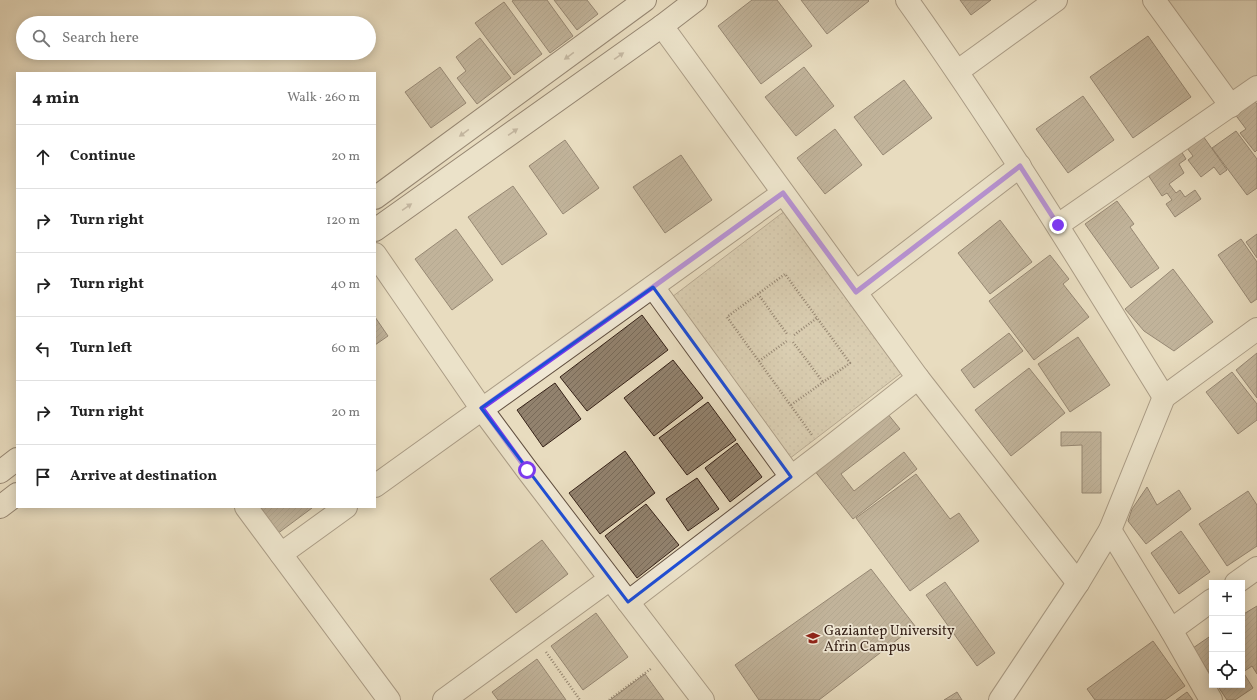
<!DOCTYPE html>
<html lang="en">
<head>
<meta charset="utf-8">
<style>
	body { margin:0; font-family:Vollkorn,serif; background:#f2f2f2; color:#222 }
	.controls { position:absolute; right:12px; bottom:12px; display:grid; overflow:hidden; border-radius:0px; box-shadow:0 2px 10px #0003 }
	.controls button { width:36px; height:36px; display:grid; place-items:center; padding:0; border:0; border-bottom:1px solid #e0e0e0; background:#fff; color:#222; font:20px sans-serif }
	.stop { position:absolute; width:12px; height:12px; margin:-9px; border:3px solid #7c3aed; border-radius:50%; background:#fff }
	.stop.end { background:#7c3aed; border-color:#fff; box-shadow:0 1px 4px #0008 }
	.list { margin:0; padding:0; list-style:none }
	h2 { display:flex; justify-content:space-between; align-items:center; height:52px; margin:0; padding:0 16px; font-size:17px }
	h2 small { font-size:13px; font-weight:400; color:#767676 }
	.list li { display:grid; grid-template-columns:26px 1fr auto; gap:12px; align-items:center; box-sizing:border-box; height:64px; padding:0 16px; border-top:1px solid #e0e0e0 }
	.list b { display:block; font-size:15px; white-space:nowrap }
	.list em { font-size:13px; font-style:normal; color:#767676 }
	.icon { flex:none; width:22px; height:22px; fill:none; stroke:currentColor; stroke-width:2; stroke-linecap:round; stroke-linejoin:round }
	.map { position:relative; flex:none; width:1257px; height:700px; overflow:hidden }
	.search { position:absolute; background:#fff; box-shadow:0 2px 10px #0003; left:16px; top:16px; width:360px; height:44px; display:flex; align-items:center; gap:10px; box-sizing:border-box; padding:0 14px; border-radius:22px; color:#767676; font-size:15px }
	.panel { position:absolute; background:#fff; box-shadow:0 2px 10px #0003; left:16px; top:72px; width:360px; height:436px; border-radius:0px }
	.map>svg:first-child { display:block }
</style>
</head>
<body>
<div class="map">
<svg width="1257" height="700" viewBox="0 0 1257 700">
	<defs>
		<pattern id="park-dots" width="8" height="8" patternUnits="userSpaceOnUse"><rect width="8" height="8" fill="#cabca2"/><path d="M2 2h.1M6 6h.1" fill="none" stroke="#aea18b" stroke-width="1.8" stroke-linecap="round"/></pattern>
		<pattern id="building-hatch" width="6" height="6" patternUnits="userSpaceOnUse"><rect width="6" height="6" fill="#92826e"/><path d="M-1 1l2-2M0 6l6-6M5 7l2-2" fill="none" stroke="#786a59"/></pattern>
	</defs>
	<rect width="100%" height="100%" fill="#e8dcbf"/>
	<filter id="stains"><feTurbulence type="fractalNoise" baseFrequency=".005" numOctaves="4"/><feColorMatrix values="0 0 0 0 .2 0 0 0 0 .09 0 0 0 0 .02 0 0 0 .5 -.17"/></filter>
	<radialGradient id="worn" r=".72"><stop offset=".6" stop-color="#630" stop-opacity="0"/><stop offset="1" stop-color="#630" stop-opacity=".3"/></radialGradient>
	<path fill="#cabca2" stroke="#806e5c" d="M1158,0h99v84l-27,19z"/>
	<path fill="url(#park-dots)" stroke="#806e5c" d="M794,204l122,158 -127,97 -121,-159z"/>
	<g fill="url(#building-hatch)" stroke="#352117">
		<path d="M514,0h33l26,36 -23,17 -38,-52z"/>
		<path d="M554,0h33l11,14 -21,16z"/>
		<path d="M752,0h25l35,46 -51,38 -43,-58z"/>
		<path d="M801,0h67l1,1 -42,33z"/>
		<path d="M960,0h31l-20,15z"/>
		<path d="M504,2l38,52 -28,21 -39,-52z"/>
		<path d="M1148,36l43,61 -58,41 -43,-61z"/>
		<path d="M480,38l31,40 -34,26 -20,-26 9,-7 -10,-14z"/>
		<path d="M440,67l26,36 -35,25 -26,-36z"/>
		<path d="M804,67l30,39 -38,30 -31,-39z"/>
		<path d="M904,80l28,38 -49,37 -29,-38z"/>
		<path d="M1083,96l31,44 -46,33 -32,-44z"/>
		<path d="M1253,99l4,5v46l-2,2 -15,-19 6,-4 -12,-16z"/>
		<path d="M835,129l27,36 -37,29 -28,-36z"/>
		<path d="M1236,131l21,28v29l-10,7 -35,-47z"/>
		<path d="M1203,136l24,34 -7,5 -6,-8 -13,10 -13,-17 5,-4 -6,-8z"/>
		<path d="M565,140l34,48 -36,26 -34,-48z"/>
		<path d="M1181,151l5,8 -7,5 5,9 -15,11 7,9 4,-3 5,7 10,-7 6,9 -26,18 -9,-13 6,-4 -5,-7 -5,3 -14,-21z"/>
		<path d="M681,155l31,45 -47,33 -32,-46z"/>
		<path d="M513,186l34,48 -45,31 -34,-48z"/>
		<path d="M1117,201l17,23 -4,3 29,41 -28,20 -46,-64z"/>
		<path d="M1000,220l32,42 -42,32 -32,-41z"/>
		<path d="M456,229l37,51 -41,30 -37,-51z"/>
		<path d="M1257,234v24l-11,-16z"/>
		<path d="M1241,239l16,23v37l-6,4 -33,-48z"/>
		<path d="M1050,255l19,24 -6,5 26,33 -55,43 -45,-59z"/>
		<path d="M1173,269l40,53 -39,29 -30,-20 -19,-22z"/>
		<path d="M642,315l26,35 -81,61 -27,-34z"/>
		<path d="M375,317l13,19 -13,9z"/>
		<path d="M1009,333l14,18 -49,37 -13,-18z"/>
		<path d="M1078,337l32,48 -40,27 -32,-48z"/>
		<path d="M1257,353v45l-21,-28z"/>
		<path d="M673,360l30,38 -49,38 -30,-38z"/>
		<path d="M1029,368l36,45 -54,43 -36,-46z"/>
		<path d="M1232,372l25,32v16l-19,14 -32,-42z"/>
		<path d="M555,383l26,36 -38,28 -26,-37z"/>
		<path d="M708,402l28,38 -49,35 -28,-37z"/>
		<path d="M887,413l13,16 -59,45 13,17 50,-39 13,17 -64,50 -39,-49z"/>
		<path d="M1061,432h40v61h-19v-48l-21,1z"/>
		<path d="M737,443l25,34 -32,25 -25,-34z"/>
		<path d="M625,451l30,42 -55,41 -31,-41z"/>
		<path d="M916,474l34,45 9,-6 20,28 -69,50 -54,-73z"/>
		<path d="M697,478l22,31 -31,22 -22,-32z"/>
		<path d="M1147,487l10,18 22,-15 12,19 -45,35 -18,-23 4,-12z"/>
		<path d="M1248,491l9,14v41l-30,20 -28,-42z"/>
		<path d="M646,504l33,41 -42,33 -32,-42z"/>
		<path d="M257,507h54l1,1 -35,26z"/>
		<path d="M1181,531l29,41 -31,22 -28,-41z"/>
		<path d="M542,540l26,34 -52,39 -26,-34z"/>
		<path d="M871,569l44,57 -96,74h-60l-24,-35z"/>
		<path d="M945,582l50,71 -18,13 -51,-71z"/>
		<path d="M1257,606v68l-5,-8 -9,6 10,16 -18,12h-8l-10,-15h25v-70z"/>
		<path d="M596,613l32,44 -45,33 -32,-44z"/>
		<path d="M1212,635v42l-19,-29z"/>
		<path d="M1153,641l32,45 -20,14h-70l-8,-11z"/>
		<path d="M537,659l29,41h-68l-6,-8z"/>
		<path d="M645,674l19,26h-54z"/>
		<path d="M957,692l5,8h-18z"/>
		<path d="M1187,692l6,8h-17z"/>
	</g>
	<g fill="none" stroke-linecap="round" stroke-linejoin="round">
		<defs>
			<g id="street">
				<path d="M907,0c92,129 174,263 257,397"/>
				<path d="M1154,0l77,106"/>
				<path d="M662,26l256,352 160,205"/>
				<path d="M958,71l98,-71"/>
				<path d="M1058,225l199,-138"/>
				<path d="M375,254l106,154 46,62 176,230"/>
				<path d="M653,287l138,190"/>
				<path d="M856,292l164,-126"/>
				<path d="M375,486l408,-293"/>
				<path d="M246,507l143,193"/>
				<path d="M1110,530l61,100 40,70"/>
				<path d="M281,554l65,-47"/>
				<path d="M1236,583l21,-15"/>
				<path d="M628,602l196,-150 94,-74"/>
				<path d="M1171,630l41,-30"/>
				<path d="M444,700l166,-121"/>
				<path d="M1000,700l78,-117 32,-53 54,-133 93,-68"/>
			</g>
			<g id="secondary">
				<path d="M375,198l270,-198"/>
				<path d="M375,230l287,-204 34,-26"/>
				<path d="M0,472l17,-13"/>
				<path d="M0,507l17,-13"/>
			</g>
		</defs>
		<use href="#street" stroke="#625041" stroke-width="24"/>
		<use href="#secondary" stroke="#352117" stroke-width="24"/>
		<g stroke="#352117" stroke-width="2.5" stroke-dasharray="1 2" stroke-linecap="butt">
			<path d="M758,294l29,40"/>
			<path d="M794,335l23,-17"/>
			<path d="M793,342l30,40"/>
			<path d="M759,361l28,-20"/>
			<path d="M791,405l59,-42 -65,-89 -58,43 85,118"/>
			<path d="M546,652l34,48"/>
			<path d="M609,700l43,-32"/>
		</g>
		<use href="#street" stroke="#f0e8d5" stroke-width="22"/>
		<use href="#secondary" stroke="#f0e8d5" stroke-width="22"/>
	</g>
	<defs><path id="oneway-solid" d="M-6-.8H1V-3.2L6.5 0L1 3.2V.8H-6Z"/></defs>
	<g fill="#9c8e80">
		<use href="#oneway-solid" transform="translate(569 56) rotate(144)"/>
		<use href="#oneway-solid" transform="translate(619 56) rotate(-35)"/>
		<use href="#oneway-solid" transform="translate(513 132) rotate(-35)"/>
		<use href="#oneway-solid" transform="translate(464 133) rotate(144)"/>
		<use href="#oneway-solid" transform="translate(407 207) rotate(-35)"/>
	</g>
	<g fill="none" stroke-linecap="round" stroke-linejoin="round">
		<path stroke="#7c3aed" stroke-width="5" d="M527,470l-45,-62 171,-121 130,-94 73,99 164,-126 38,59"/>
	</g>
	<path d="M0 0H1257V700H0ZM653,287l138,190 -163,125 -147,-194z" fill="#e8dcbf" fill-opacity=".55" fill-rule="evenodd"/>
	<path fill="none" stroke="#1d4ed8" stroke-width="3" stroke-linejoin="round" d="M653,287l138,190 -163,125 -147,-194z"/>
	<defs>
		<symbol id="university-bare" viewBox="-9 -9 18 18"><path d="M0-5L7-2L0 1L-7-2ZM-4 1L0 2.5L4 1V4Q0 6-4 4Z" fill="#8f2418" stroke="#f0e8d5" stroke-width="2.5" paint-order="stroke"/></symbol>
	</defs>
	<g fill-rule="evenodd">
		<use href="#university-bare" x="803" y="628" width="20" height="20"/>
	</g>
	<g text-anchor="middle" stroke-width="3.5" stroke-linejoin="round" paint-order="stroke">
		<g font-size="14" fill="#352117" stroke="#f0e8d5" text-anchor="start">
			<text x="824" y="635">Gaziantep University<tspan x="824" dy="16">Afrin Campus</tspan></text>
		</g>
	</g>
	<rect width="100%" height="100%" filter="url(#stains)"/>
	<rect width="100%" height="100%" fill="url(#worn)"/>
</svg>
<div class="controls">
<button>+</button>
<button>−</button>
<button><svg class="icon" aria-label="locate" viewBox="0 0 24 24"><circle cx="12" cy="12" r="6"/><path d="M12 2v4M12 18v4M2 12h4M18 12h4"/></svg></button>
</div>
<div class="stop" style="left:527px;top:470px"></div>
<div class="stop end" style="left:1058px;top:225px"></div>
<div class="search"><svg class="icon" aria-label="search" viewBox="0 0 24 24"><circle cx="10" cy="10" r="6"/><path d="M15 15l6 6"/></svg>Search here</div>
<section class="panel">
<h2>4 min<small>Walk · 260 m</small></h2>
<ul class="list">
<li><svg class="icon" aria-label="ahead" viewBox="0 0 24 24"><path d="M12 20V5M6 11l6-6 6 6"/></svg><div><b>Continue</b></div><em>20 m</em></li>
<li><svg class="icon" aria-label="right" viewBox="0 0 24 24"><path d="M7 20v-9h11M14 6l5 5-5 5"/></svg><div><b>Turn right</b></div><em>120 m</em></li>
<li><svg class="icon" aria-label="right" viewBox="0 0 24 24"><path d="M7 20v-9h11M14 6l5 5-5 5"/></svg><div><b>Turn right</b></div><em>40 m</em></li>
<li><svg class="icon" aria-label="left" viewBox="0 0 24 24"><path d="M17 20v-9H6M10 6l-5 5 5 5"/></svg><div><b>Turn left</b></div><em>60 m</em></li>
<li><svg class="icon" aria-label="right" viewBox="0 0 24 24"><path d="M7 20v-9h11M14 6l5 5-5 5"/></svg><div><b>Turn right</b></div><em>20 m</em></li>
<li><svg class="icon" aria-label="arrive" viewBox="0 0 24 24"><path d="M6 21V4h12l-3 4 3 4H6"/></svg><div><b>Arrive at destination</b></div></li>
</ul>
</section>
</div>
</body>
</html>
